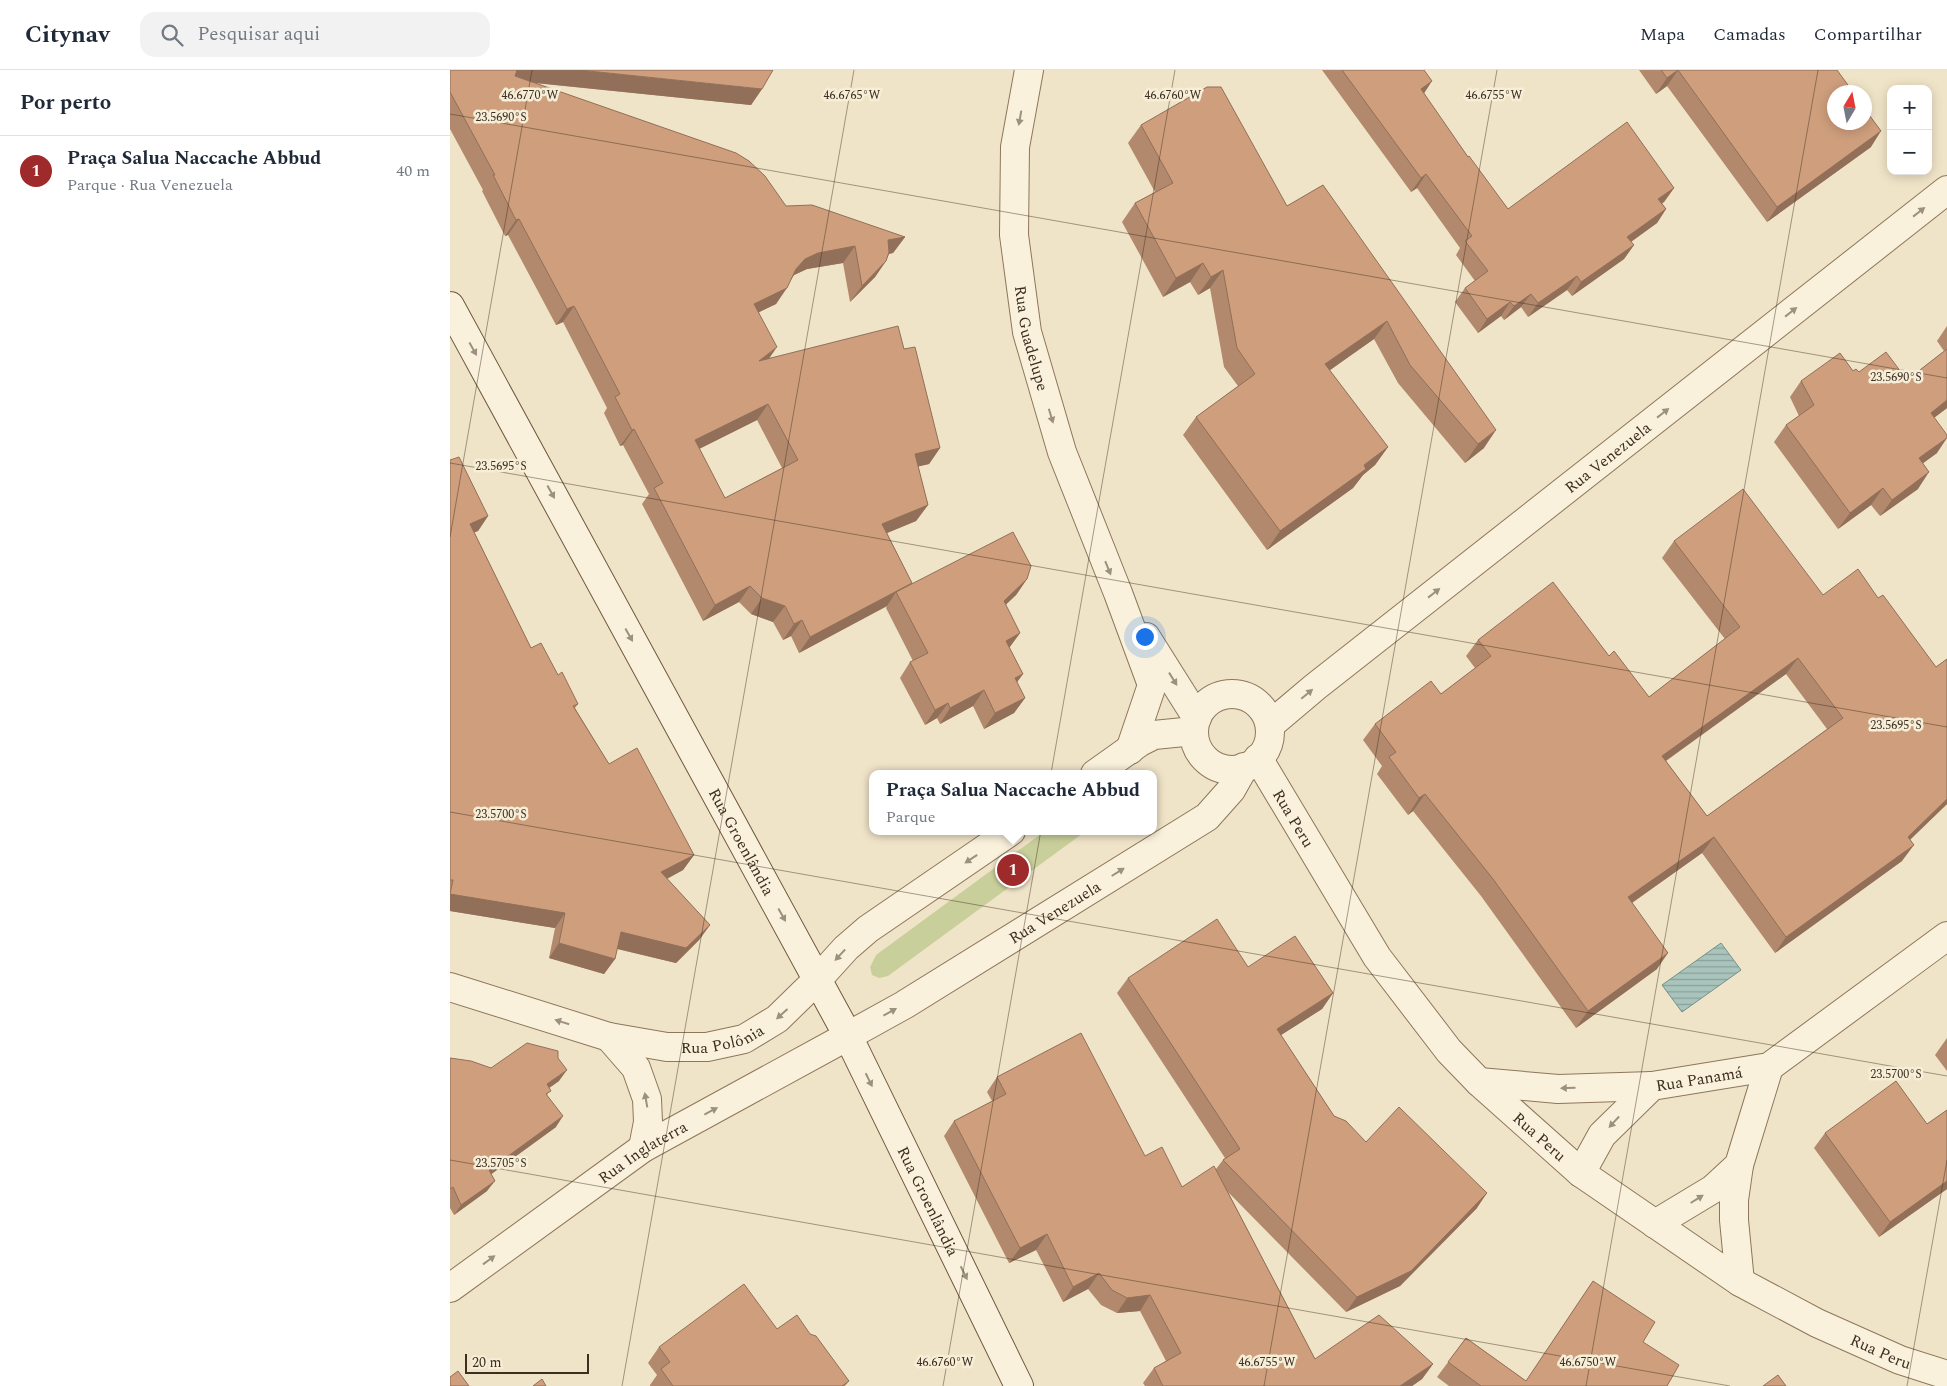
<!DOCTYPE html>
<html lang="pt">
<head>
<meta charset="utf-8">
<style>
	body { margin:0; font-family:Spectral,serif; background:#f2f2f3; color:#1f2937 }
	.controls { position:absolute; right:15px; top:15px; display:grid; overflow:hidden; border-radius:10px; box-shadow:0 2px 12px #0003 }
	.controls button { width:45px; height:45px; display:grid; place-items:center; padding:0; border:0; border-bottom:1px solid #e0e1e3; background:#fff; color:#1f2937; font:25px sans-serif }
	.compass { position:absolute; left:1377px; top:15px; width:45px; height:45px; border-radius:50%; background:#fff; box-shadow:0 2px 12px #0003; rotate:10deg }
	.scale { position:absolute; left:15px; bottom:12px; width:124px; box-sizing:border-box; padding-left:5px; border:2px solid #3d2e20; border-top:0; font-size:14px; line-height:18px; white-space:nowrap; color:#3d2e20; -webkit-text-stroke:4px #f7eed8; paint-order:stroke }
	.you { position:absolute; left:694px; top:566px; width:18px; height:18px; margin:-12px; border:4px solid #fff; border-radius:50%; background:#1a73e8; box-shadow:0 0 0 8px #1a73e833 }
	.badge { display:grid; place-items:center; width:32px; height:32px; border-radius:50%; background:#9e2a2b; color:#fff; font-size:16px; font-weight:700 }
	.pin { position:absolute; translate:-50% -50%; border:2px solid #fff; box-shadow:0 1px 5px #0006 }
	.popup { position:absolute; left:419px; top:700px; width:288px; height:65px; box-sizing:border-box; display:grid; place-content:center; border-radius:10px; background:#fff; filter:drop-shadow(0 1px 4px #0005); font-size:16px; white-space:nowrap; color:#747a83 }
	.popup b { font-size:19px; color:#1f2937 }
	.popup::after { content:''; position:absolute; left:50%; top:100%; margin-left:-10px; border:10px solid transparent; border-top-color:#fff }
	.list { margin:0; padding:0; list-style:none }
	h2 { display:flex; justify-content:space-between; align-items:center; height:65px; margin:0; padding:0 20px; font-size:21px }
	h2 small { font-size:16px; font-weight:400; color:#747a83 }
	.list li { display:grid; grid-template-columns:32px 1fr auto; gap:15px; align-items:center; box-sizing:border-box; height:70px; padding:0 20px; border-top:1px solid #e0e1e3 }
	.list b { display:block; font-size:19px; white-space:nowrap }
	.list p { margin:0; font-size:16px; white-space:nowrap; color:#747a83 }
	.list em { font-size:16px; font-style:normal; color:#747a83 }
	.icon { flex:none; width:28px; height:28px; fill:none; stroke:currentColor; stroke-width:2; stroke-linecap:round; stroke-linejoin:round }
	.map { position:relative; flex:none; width:1497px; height:1316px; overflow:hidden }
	header { display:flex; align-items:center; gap:30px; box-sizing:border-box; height:70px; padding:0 25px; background:#fff; border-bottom:1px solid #e0e1e3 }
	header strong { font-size:24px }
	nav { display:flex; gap:28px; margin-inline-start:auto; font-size:18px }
	.search { width:350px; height:45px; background:#f2f2f3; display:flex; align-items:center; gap:12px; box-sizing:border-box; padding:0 18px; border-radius:15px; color:#747a83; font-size:19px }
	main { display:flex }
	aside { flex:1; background:#fff }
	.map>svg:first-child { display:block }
</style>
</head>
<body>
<header>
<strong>Citynav</strong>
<div class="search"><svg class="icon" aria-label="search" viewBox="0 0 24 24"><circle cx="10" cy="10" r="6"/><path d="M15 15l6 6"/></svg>Pesquisar aqui</div>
<nav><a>Mapa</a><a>Camadas</a><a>Compartilhar</a></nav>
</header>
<main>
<aside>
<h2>Por perto<small></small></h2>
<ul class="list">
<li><span class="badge">1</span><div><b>Praça Salua Naccache Abbud</b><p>Parque · Rua Venezuela</p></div><em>40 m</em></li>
</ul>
</aside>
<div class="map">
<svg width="1497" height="1316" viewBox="0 0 1497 1316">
	<defs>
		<pattern id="water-rules" width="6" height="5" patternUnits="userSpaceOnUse" patternTransform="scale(1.25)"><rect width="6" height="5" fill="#a9c4bc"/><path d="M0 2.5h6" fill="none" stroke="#8ba098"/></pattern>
	</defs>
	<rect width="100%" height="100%" fill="#f0e4c8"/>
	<path fill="#c9cf9b" d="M595,761h41l-198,145 -9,2 -7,-3 -2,-8 6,-12z"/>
	<path fill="url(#water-rules)" stroke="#6f938a" d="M1271,873l20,27 -59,42 -20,-27z"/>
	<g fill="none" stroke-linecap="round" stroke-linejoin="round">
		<defs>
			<g id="minor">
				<path id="s1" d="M579,0l-14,77 -1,88 13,97 35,120 56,141 34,92 -22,65"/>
				<path d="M696,567l51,81"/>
				<path id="s2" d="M808,688l119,199 72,94 30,31 102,91 159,109 77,41 83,37 47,15"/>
				<path id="s3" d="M0,917l159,50 58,10h40l37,-8 33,-20 40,-39"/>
				<path d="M159,967l27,31 11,31 1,23 -5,26"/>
				<path d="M1029,1012l79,7 94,-3"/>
				<path d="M1289,1095l-5,35v20l6,62"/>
				<path id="s4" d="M1131,1103l21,-38 50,-49 117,-19 178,-131"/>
				<path d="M1205,1154l58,-35 26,-24 30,-98"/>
				<path id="s5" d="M0,1218l193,-140 205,-112"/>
			</g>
			<g id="tertiary">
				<circle cx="782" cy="662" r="38"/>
				<path id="s6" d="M820,655l45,-38 632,-497"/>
				<path d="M645,704l45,-32 14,-7 40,-4"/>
				<path d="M367,910l29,-32 22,-19 143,-98"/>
				<path id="s7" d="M398,966l56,-31 303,-188 24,-27 13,-23"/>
			</g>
			<g id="secondary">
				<path id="s8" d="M0,236l398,730 171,350"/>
			</g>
		</defs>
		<use href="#minor" stroke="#8d765c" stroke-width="30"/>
		<use href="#tertiary" stroke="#8d765c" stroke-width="30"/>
		<use href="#secondary" stroke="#6f573f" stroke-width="30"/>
		<use href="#minor" stroke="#faf1dc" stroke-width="28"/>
		<use href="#tertiary" stroke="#faf1dc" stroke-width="28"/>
		<use href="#secondary" stroke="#faf1dc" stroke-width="28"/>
	</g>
	<g fill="#b2896c" fill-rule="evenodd">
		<path d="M0,0l312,19 -11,16 -217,-22 252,123 119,31 -12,16 -4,1 -3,7 -11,16 -25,25 -7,-39 -36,6 -13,6 -18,29 -17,8 10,46 135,-9 36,99 -11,16 -11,2 10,39 -12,16 -29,12 25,50 -2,2 117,-6 -11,16 -11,10 15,28 -11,15 14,26 -6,8 8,16 -11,15 -30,16 -11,-23 -33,18 -3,-6 -12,7 -25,-47 10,-16 3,-1 -27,-53 1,-2 -88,47 -8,-17 -8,4 -10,-18 -22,-8 -12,-12 -36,19 -61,-117 7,-10 -26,-49 -3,1 -16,-33 3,-5 -44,-86 -7,3 -48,-90 -3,1 -23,-45 1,-1 -33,-61zM307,350l25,48 -57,30 -26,-49z"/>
		<path d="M872,0h102v24l44,63 40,52 166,-21 -10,14 -2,1 4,6 -9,14 -26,19 3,3 -10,14 -52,37 -5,-6 -39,27 -7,-10 -17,13 -3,-4 -23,17 -23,-31 10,-14 10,-7 -19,-26 4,-7 -43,-60 -6,4z"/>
		<path d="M1189,0h198l34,77 -104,75 -100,-136 -11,8z"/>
		<path d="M691,55l146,81 36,-21 161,263 -19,15 -67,-80 -24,-44 -45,31 59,77 -13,18 -12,10 -10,13 -86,62 -84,-115 13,-18 42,-31 -14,-19 -14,-79 -12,7 -8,-13 -27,15 -41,-75 13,-19 20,-11 -27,-49z"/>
		<path d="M1497,256v82l-13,10 3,35 -14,10 -5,26 -38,27 -9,-11 -33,24 -64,-87 12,-17 13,-9 -9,-19 11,-16 52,-10 54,9 37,-29 -7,-10z"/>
		<path d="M0,390l38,56 -10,15 -4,1 57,116 27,27 20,29 -3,4 34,56 85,91 -11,15 -16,9 43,46 -11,15 -23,23 -59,-14 -2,10 -11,15 -55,-16 6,-30 -105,-17z"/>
		<path d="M1224,471l149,54 55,3 58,69 11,-8v145l-37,36 -8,21 -127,92 -73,-100 -70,50 25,66 -81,59 -95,-132 -68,-85 -5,4 -31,-41 5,-8 -19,-26 12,-16 66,-30 34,-26 -9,-12 12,-16 131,16 40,41 76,-58 -63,-81zM1336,604l41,55 -120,87 -41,-55z"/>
		<path d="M798,897l85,26 -11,16 -41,26 53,81 32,26 111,66 -77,78 -54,26 -118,-120 87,167 118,5 -11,15 -10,7h-267l-2,-3 11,-15 12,-7 -26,-50 -23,2 -16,-8 -13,-16 -25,13 -27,-52 -27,13 -65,-127 10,-15 38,-20 -5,-9 10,-15 148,79 37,31 34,-18 7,-9 2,-2 -108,-165 11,-15z"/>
		<path d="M1497,968v33l-12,-16z"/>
		<path d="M0,988l41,10 68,13 -10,7 -2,8 9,31 -65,47 -4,17 -33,24 -4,-7z"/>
		<path d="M1497,1040v79l-68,48 -65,-89 11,-15 102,-9z"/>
		<path d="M1143,1211l50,61 24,44h-218l-12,-9 29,-39 60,43z"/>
		<path d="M327,1259l33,5 39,47 -4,5h-195v-1l7,-10 -9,-12 11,-16z"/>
	</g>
	<g fill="#916f58">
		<path d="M64,0h65l183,19 -11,16 -244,-25z"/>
		<path d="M1228,0l-11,16 -11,8 11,-16z"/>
		<path d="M982,11l-9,14 -2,-6z"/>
		<path d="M1431,61l-10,16 -104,75 10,-15z"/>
		<path d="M976,104l-9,14 -6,4 10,-14z"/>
		<path d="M1224,118l-10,14 -15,11 9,-14z"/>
		<path d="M1216,139l-9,14 -39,28 9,-14z"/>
		<path d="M69,149l-11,16 -3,1 11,-16z"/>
		<path d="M455,167l-12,16 -16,3 11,-16z"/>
		<path d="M1184,175l-10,14 -52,37 9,-14z"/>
		<path d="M405,176l-12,17 -36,6 -13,6 -9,10 11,-16 9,-10 13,-6z"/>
		<path d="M436,191l-11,16 -25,25 12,-16z"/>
		<path d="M753,193l-13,19 -27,15 13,-19z"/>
		<path d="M773,200l-13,18 -12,7 13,-18z"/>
		<path d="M1127,206l-10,14 -39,27 10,-14z"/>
		<path d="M337,218l-11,16 -33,16 11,-16z"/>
		<path d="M1081,224l-10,13 -17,13 10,-14z"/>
		<path d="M1060,232l-9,14 -23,17 9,-14z"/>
		<path d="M124,236l-11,16 -7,3 11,-16z"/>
		<path d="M937,251l-13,18 -62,44 13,-19z"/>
		<path d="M327,277l-11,16 -7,-2z"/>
		<path d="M1497,330v8l-28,21 12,-16z"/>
		<path d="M318,334l-11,16 -74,37 12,-17z"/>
		<path d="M184,359l-11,16 -3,1 12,-16z"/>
		<path d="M1046,360l-12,18 -19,15 13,-19z"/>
		<path d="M1497,368l-10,15 -30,22 12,-17z"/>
		<path d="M938,377l-13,18 -12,10 -10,13 -86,62 13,-19z"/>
		<path d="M490,378l-11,16 -25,6 11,-16z"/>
		<path d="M1479,402l-11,17 -38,27 12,-16z"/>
		<path d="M1433,418l-12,17 -33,24 12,-16z"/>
		<path d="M478,435l-12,16 -46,19 12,-16z"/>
		<path d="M38,446l-10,15 -19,8 11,-15z"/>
		<path d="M577,509l-11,16 -23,22 11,-16z"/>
		<path d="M462,513l-11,16 -5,-7 -9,14 -88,47 11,-16z"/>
		<path d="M300,516l-11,16 -36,19 12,-16z"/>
		<path d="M312,528l23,8 -12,16 -22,-8z"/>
		<path d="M352,550l-11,16 -8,4 11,-16z"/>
		<path d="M570,563l-11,15 -3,-7z"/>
		<path d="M1348,588l-12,16 -136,98 12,-16z"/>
		<path d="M573,604l-11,15 3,-11z"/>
		<path d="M534,620l-11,16 -33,18 10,-16z"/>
		<path d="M575,628l-11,15 -30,16 11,-16z"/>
		<path d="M498,633l-11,15 -12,7 10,-15z"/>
		<path d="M975,724l-12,17 -5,4 11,-17z"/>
		<path d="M1497,729v5l-51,49 12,-16z"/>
		<path d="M1264,767l-12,16 -86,61 12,-17z"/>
		<path d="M1464,775l-12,16 -127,92 11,-16z"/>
		<path d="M244,785l-11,15 -32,17 10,-15z"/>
		<path d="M0,824l115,19 -10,15 -105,-17z"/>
		<path d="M260,855l-11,15 -23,23 -66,-16 11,-15z"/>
		<path d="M109,873l56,16 -11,15 -55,-16z"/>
		<path d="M1218,883l-11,16 -81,59 12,-17z"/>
		<path d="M883,923l-11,16 -55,35 10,-15z"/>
		<path d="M117,1000l-8,11 -20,14 8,-11z"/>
		<path d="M113,1046l-7,11 -74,54 7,-11z"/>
		<path d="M45,1111l-8,10 -33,24 7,-10z"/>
		<path d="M1497,1111v8l-68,48 11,-15z"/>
		<path d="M1037,1123l-10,15 -77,78 -54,26 11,-15z"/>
		<path d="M597,1164l-11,16 -27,13 11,-15z"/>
		<path d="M649,1203l-11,16 -25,13 10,-15z"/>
		<path d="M700,1225l-10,16 -23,2 10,-15z"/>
		<path d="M983,1294l-11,15 -10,7h-12z"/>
	</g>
	<g fill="#cf9f7d" stroke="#916f58" fill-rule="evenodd">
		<path d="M0,0h67l-2,6 221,77 13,8 16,15 21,30 26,-1 93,32 -17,3 1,12 -3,9 -24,25 -7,-40 -37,7 -13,6 -9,10 -9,19 -33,16 23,43 -18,14 139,-35 6,23 11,-2 25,101 -25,6 13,51 -46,19 30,59 -102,54 -8,-17 -8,4 -9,-18 -23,-8 -12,-12 -35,19 -61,-117 9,-5 -29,-54 -2,1 -17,-33 5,-3 -46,-88 -7,3 -48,-90 -3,1 -23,-45h2l-45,-83zM318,334l30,56 -73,38 -30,-58z"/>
		<path d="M129,0h194l-11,19z"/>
		<path d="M892,0h82l8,11 -11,8 47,68 1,-1 39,53 119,-87 47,66 -16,11 8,10 -39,28 7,8 -53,37 -4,-6 -39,27 -7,-9 -17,12 -4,-4 -23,17 -22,-31 23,-17 -23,-30 7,-5 -46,-62 -5,4z"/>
		<path d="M1211,0h176l16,22h-19v30h30v-14l17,23 -104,76 -99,-137 -11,8z"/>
		<path d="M757,17h14l66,119 36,-21 173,245 -18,14 -68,-79 -23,-44 -62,43 63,83 -24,18 2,4 -86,62 -84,-114 59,-43 -18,-26 -14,-78 -12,7 -8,-14 -27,15 -41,-75 38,-20 -32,-58z"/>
		<path d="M1497,279v51l-16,13 16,22v3l-28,20 10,14 -37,28 -9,-12 -33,25 -64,-88 28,-20 -13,-24 39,-28 13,18 3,-2 3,3 27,-20 21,28z"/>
		<path d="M9,387l29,59 -18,8 61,124 10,-5 17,32 4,-3 16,32 -5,2 36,58 28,-16 57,107 -33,17 49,53 -24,23 -65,-16 -6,27 -56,-16 6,-30 -115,-19 3,-14h-3v-420z"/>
		<path d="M1293,419l80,106 35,-26 20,29 5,-3 53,72 11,-8v140l-39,38 6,8 -128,92 -72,-100 -86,60 40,56 -80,58 -95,-132 -68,-85 -6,4 -30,-41 7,-5 -21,-28 56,-43 10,13 50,-38 -13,-16 75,-58 56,74 5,-5 35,46 91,-70 -66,-86zM1348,588l45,60 -136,98 -45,-60z"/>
		<path d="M563,462l18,34 -4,13 -23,22 16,32 -14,8 17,33 -8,4 10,20 -30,15 -11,-23 -34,18 -2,-5 -13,7 -25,-48 18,-9 -32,-61z"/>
		<path d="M767,849l31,48 47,-31 38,57 -56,36 57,87 12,5 20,21 33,-35 88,86 -76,78 -54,26 -134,-137 17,-11 -112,-171z"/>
		<path d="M631,963l64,123 17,-9 20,40 32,-21 101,193 64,-44 54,49 -33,22h-237l-9,-18 27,-15 -31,-58 -23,3 -15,-8 -13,-17 -26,14 -26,-53 -27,14 -66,-127 52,-27 -9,-17z"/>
		<path d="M77,973l31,8v7l9,12 -20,14 4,7 -5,3 17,22 -74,54 6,11 -34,24 -8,-18 -3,2v-131l21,3 20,7z"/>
		<path d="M1446,1011l31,43 20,-14v71l-57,41 -65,-89z"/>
		<path d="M1143,1211l62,41 -12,20 36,23 -12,21h-186l-33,-24 18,-24 60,43z"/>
		<path d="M294,1214l33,45 20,-14 13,19 6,2 33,45 -7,5h-169l-12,-17 9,-7 -11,-15z"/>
		<path d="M8,1301l11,15h-19v-9z"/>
		<path d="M1328,1305l8,11h-23z"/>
		<path d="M92,1309l4,7h-13z"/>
	</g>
	<defs><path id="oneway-solid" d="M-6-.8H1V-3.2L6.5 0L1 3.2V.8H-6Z" transform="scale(1.25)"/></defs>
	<g fill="#9c907e">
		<use href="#oneway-solid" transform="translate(570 48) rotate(100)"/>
		<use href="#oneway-solid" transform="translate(1469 142) rotate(-38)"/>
		<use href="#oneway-solid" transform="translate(1341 242) rotate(-38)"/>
		<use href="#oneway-solid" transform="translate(23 279) rotate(61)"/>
		<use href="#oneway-solid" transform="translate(1213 343) rotate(-38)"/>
		<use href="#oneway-solid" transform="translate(601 346) rotate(73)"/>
		<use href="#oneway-solid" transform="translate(101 422) rotate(61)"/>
		<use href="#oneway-solid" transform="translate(658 498) rotate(68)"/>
		<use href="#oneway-solid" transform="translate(984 523) rotate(-38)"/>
		<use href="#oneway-solid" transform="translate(179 565) rotate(61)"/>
		<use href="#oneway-solid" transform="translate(723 609) rotate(58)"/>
		<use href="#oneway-solid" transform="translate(857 624) rotate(-40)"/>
		<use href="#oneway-solid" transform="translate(521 789) rotate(146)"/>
		<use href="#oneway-solid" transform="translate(668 802) rotate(-32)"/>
		<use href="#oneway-solid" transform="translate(332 845) rotate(61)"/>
		<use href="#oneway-solid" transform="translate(390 885) rotate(133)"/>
		<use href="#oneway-solid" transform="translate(440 942) rotate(-29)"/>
		<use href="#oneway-solid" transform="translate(332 944) rotate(138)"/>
		<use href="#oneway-solid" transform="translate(112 952) rotate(-163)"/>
		<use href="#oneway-solid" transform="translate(419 1010) rotate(64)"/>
		<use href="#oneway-solid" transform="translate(1118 1018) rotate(179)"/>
		<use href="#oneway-solid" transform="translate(196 1030) rotate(-100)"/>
		<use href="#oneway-solid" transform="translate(261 1041) rotate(-28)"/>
		<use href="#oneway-solid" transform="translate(1164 1052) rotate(133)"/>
		<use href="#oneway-solid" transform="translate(1247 1129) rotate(-32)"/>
		<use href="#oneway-solid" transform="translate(39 1190) rotate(-36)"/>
		<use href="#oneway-solid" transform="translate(514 1203) rotate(64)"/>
	</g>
	<path fill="none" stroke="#3d2e20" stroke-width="1" stroke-opacity="0.45" d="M0,44l1497,264M0,393l1497,264M0,467l82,-467M0,742l1497,264M0,1090l1280,226M172,1316l232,-1316M493,1316l232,-1316M814,1316l233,-1316M1136,1316l232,-1316M1457,1316l40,-226"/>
	<g text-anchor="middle" stroke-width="5" stroke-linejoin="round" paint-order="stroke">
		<g font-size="16" fill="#3d2e20" stroke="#f7eed8">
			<text dy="6" stroke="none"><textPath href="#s1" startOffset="271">Rua Guadelupe</textPath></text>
			<text dy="6" stroke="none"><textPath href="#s6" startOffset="431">Rua Venezuela</textPath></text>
			<text dy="6" stroke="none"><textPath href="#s2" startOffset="70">Rua Peru</textPath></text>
			<text dy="6" stroke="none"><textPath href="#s8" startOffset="610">Rua Groenlândia</textPath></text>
			<text dy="6" stroke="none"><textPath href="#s7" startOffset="241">Rua Venezuela</textPath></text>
			<text dy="6" stroke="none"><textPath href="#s3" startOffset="282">Rua Polônia</textPath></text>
			<text dy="6" stroke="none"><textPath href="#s4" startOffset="161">Rua Panamá</textPath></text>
			<text dy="6" stroke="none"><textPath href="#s2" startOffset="475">Rua Peru</textPath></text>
			<text dy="6" stroke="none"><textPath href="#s5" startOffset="236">Rua Inglaterra</textPath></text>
			<text dy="6" stroke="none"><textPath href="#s8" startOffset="1015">Rua Groenlândia</textPath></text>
			<text dy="6" stroke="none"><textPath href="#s2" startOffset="880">Rua Peru</textPath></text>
		</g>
	</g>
	<g font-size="12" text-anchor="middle" fill="#3d2e20" stroke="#f7eed8" stroke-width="5" stroke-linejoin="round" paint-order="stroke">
		<text x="80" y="29">46.6770°W</text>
		<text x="402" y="29">46.6765°W</text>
		<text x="723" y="29">46.6760°W</text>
		<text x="1044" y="29">46.6755°W</text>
		<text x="51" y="51">23.5690°S</text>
		<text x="1446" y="311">23.5690°S</text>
		<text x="51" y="400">23.5695°S</text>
		<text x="1446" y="659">23.5695°S</text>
		<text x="51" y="748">23.5700°S</text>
		<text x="1446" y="1008">23.5700°S</text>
		<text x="51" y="1097">23.5705°S</text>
		<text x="495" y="1296">46.6760°W</text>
		<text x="817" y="1296">46.6755°W</text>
		<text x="1138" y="1296">46.6750°W</text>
	</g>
</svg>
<div class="controls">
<button>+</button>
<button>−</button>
</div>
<svg class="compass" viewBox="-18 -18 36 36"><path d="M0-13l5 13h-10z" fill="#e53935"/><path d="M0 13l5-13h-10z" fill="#747a83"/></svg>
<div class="scale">20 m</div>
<div class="you"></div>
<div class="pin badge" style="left:563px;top:800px">1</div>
<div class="popup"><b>Praça Salua Naccache Abbud</b>Parque</div>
</div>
</main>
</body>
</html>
